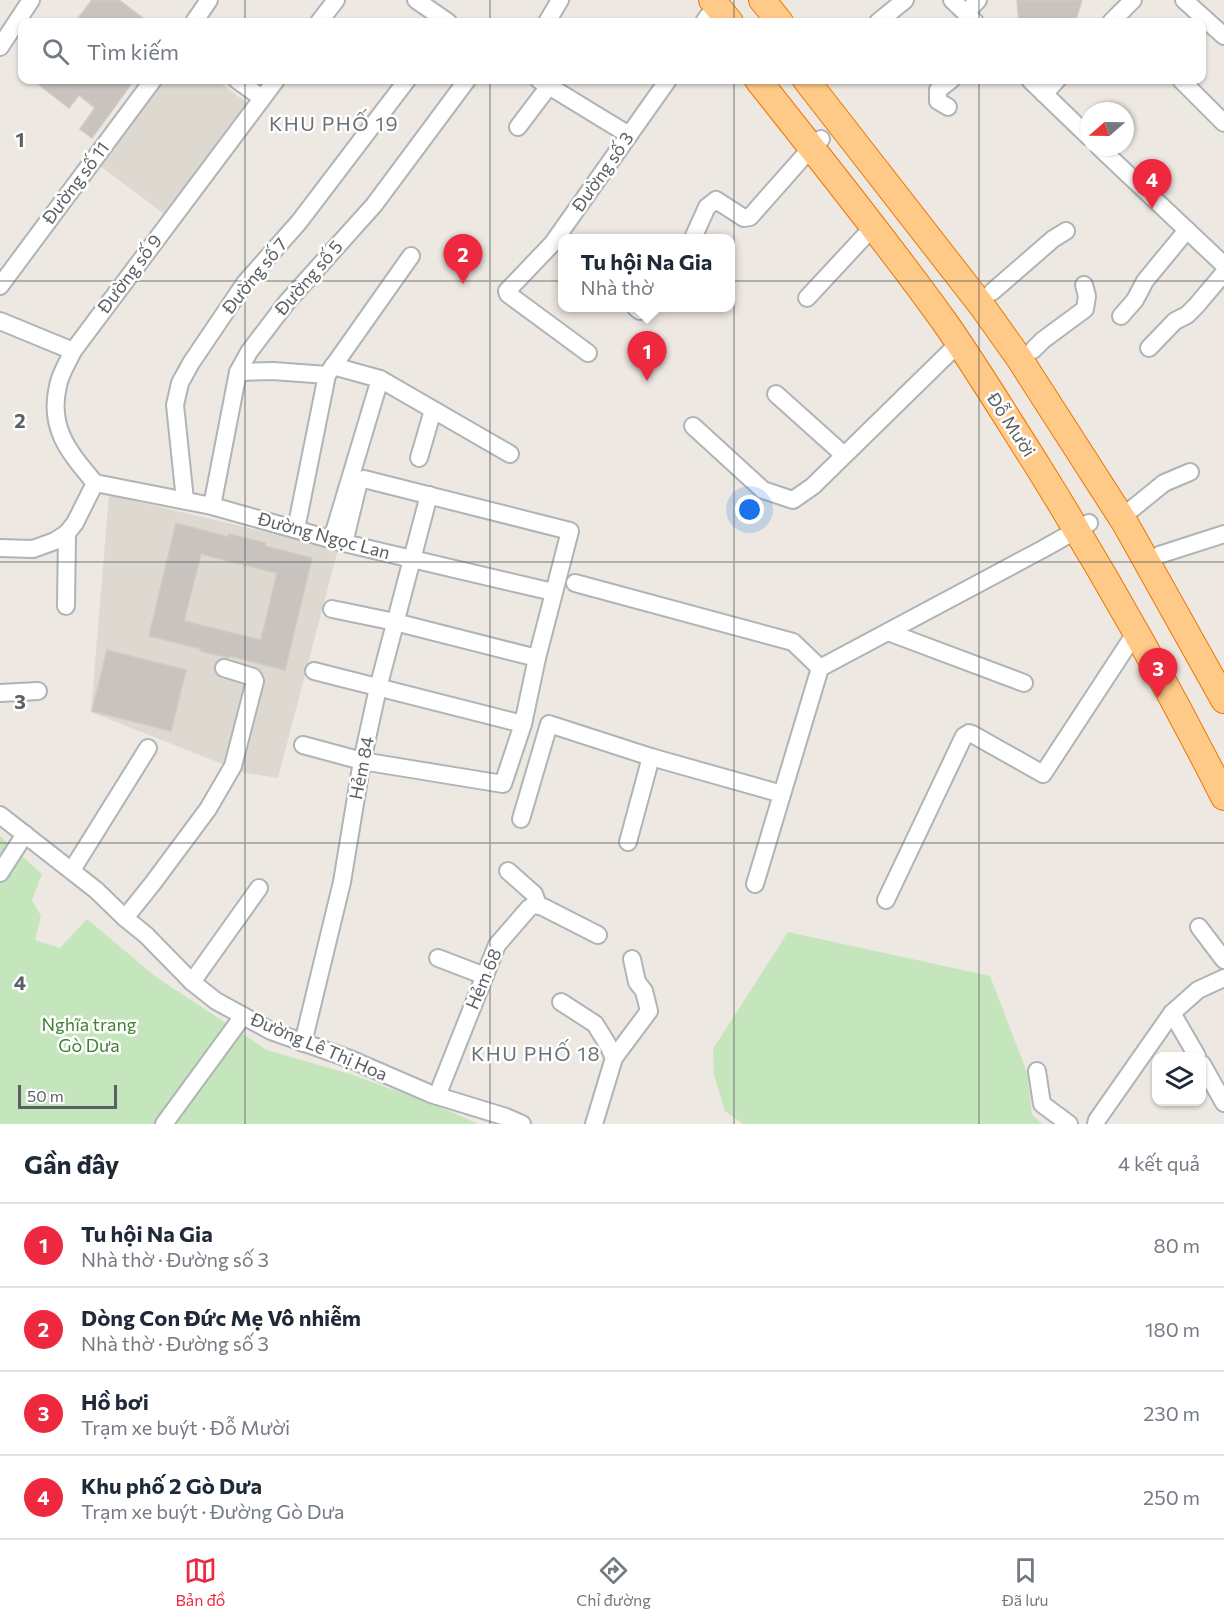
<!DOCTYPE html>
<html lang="vi">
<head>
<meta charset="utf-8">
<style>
	body { margin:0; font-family:Commissioner,sans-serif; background:#f2f2f3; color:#1f2937 }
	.controls { position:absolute; right:18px; bottom:18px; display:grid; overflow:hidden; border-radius:12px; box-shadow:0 2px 4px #0004 }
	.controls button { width:54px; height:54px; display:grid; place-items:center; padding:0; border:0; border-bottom:2px solid #e0e1e3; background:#fff; color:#1f2937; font:30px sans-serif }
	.compass { position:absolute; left:1080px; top:102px; width:54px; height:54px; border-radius:50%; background:#fff; box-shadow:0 2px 4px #0004; rotate:250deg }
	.scale { position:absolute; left:18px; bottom:15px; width:99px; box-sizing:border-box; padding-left:6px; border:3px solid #5a6063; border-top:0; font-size:16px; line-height:21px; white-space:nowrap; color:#5a6063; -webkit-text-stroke:4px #fff; paint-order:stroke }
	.you { position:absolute; left:750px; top:510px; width:21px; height:21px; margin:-15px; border:4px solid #fff; border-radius:50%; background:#1a73e8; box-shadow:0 0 0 9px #1a73e833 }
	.badge { display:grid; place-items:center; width:39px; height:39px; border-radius:50%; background:#ed283f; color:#fff; font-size:20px; font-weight:700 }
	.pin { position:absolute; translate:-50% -50px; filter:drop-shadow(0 2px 3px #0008) }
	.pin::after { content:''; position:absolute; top:32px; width:21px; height:18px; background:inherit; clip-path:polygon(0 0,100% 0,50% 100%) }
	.popup { position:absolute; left:558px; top:234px; width:177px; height:78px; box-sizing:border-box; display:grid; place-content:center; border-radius:12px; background:#fff; filter:drop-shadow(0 2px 4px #0005); font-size:20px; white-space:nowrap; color:#747a83 }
	.popup b { font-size:22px; color:#1f2937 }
	.popup::after { content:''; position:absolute; left:50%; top:100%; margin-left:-12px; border:12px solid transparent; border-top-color:#fff }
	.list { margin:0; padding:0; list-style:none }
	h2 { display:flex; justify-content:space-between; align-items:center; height:78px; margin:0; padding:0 24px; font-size:26px }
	h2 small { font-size:20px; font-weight:400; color:#747a83 }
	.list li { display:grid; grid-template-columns:39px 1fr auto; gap:18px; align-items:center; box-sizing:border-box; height:84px; padding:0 24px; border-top:2px solid #e0e1e3 }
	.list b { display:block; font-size:22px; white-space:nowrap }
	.list p { margin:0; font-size:20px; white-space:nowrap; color:#747a83 }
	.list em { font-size:20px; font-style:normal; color:#747a83 }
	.icon { flex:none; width:33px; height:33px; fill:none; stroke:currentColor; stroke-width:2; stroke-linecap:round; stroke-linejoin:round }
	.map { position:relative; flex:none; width:1224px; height:1124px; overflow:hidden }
	.search { position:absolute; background:#fff; box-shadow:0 2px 4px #0004; left:18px; right:18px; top:18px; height:66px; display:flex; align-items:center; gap:15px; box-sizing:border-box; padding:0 21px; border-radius:12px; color:#747a83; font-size:22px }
	.sheet { height:414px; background:#fff }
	nav { display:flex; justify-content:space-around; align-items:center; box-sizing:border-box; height:84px; border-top:2px solid #e0e1e3; background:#fff; font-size:16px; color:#747a83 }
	nav a { display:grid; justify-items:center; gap:3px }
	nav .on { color:#ed283f }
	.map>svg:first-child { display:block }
</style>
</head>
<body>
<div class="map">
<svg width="1224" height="1124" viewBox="0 0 1224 1124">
	<rect width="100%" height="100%" fill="#ede8e1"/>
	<g fill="#ddd8d0">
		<path d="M159,80h57l31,23 -83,111 -68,-51z"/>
		<path d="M109,495l229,54 -60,229 -33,-5 -154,-61z"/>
	</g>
	<g fill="#c5e6bd">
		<path d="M0,836l42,38 -10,26 9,16 -6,24 25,8 27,-29 69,58 111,73 86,25 85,31 40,18h-478z"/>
		<path d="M788,932l202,44 37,96 5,42 10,10h-299l-18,-13 -11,-36 -1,-26z"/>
	</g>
	<g fill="#c8c3bf" stroke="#d2c9c0" stroke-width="1.5" fill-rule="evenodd">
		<path d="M92,0h27l29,22h-73z"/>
		<path d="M1017,0h65l-7,22h-56z"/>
		<path d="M33,80h101l-42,58 -12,-9 15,-21 -16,-13 -10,13z"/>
		<path d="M176,523l52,14 1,-3 37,9 -1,3 47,12 -27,112 -55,-14 -1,2 -29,-7 1,-2 -52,-13zM201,554l76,19 -16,67 -77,-19z"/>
		<path d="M107,650l79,20 -15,61 -79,-20z"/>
	</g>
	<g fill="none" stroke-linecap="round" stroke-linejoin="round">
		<defs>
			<g id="minor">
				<path d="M416,0l32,22"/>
				<path d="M952,0l23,22"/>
				<path d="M1184,0l40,36"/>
				<path d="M966,13l12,-13"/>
				<path d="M194,22l15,-22"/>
				<path d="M319,22l17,-22"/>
				<path d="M547,22l13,-22"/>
				<path d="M704,22l4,-6"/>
				<path d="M878,22l27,-22"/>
				<path d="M1111,22l22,-22"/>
				<path d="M0,47l31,-47"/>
				<path d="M237,80l25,18"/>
				<path d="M539,80l90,55"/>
				<path d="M1030,80l59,57"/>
				<path d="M1181,80l43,43"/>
				<path d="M1044,94l13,-14"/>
				<path d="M948,107l-10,-6v-11l13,-10"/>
				<path d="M518,127l31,-41"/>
				<path d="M1099,147l125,118"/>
				<path d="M693,238l14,-31 9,-7 28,18 6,-1 61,-69 10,-9"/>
				<path d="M0,286l153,-206"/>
				<path d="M992,292l61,-53 13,-8"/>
				<path d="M807,298l66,-71"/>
				<path d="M636,308l4,3 3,-3"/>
				<path d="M1121,316l14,-16 10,-19 42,-51"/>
				<path d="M0,321l73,30"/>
				<path d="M1149,348l26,-27 12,-6 9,-9 28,-33"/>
				<path d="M1033,350l10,-10 42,-31 2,-13 -3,-11"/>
				<path d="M588,353l-80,-59 -1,-3 45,-47 116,-164"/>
				<path d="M333,366l47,13 130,75"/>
				<path d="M238,372l35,-1 54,4"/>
				<path d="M776,394l68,61"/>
				<path d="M693,426l70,64 30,10 20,-14 145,-142"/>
				<path d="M419,458l14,-48"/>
				<path d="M95,483c-26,-31 -47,-55 -37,-97 2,-12 10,-24 15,-35l203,-271"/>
				<path d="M95,483l117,23 132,37 209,49"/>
				<path d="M185,500l-10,-95 5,-22 11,-20 54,-80 54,-61 108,-142"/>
				<path d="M212,506l26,-134 11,-20 38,-50 87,-97 93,-125"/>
				<path d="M1132,509l32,-26 26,-11"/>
				<path d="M296,529l31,-154 84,-119"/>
				<path d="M332,539l48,-160"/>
				<path d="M0,548l33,1 22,-8 12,-8 8,-10 20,-40"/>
				<path d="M1159,555l65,-21"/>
				<path d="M575,583l218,59 27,26"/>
				<path d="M66,606l1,-73"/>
				<path d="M332,609l63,13 142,36"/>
				<path d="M888,632l136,51"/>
				<path d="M314,671l209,53"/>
				<path d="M0,693l38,-2"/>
				<path d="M303,745l59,16 141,23 20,-60 14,-66 33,-127 -206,-52 -5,2 -15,62"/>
				<path d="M0,815l96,75 29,28 21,17 46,47 24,19 55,30 79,28 81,35 75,23 16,7"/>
				<path d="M521,819l28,-95 102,33 131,37"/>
				<path d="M628,842l23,-85"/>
				<path d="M72,870l76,-122"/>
				<path d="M508,871l26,23 4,11"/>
				<path d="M0,873l25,-39"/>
				<path d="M755,884l65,-216 223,-119 46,-26"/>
				<path d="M886,900l78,-164 5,-3 3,1 71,40 93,-142"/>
				<path d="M125,918l28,-35 55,-74 25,-43 22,-85 -2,-4 -29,-9"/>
				<path d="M1199,927l25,33"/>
				<path d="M438,958l47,18"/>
				<path d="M192,982l67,-94"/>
				<path d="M561,1002l34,22 13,21 6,13"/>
				<path d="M1172,1013l25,43"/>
				<path d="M303,1043l39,-161 20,-121 16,-73 51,-193"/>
				<path d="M1202,1064l22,39"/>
				<path d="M1037,1071l5,33 27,20"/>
				<path d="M437,1096l60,-151 32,-37 5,-3 9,2 55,28"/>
				<path d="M164,1124l79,-108"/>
				<path d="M594,1124l20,-66 35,-47 -5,-20 -7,-9 -5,-23"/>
				<path d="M1096,1124l1,-4 75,-107 26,-23 26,-12"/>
			</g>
			<g id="highway">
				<path d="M712,0l18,22"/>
				<path d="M762,0l18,22"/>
				<path d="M758,80c63,80 128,160 188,244 32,46 61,94 91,141 67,108 130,219 187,332"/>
				<path d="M806,80l176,226 37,52 106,165 99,177"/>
			</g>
		</defs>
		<use href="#minor" stroke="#afb4b7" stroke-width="20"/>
		<use href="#highway" stroke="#ef7600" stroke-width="28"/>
		<use href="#minor" stroke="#fff" stroke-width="16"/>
		<use href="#highway" stroke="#ffc987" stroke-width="26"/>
	</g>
	<path fill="none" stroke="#5a6063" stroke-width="1.5" stroke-opacity="0.55" d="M245,0v22M490,0v22M734,0v22M979,0v22M245,80v1044M490,80v1044M734,80v1044M979,80v1044M0,281h1224M0,562h1224M0,843h1224"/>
	<g text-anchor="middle" stroke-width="5" stroke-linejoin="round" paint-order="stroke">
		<g font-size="18" fill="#5a6063" stroke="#fff">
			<text transform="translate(603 172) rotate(-55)" y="6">Đường số 3</text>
			<text transform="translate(76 183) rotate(-53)" y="6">Đường số 11</text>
			<text transform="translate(130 274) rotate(-53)" y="6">Đường số 9</text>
			<text transform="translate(255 276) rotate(-51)" y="6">Đường số 7</text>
			<text transform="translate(309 278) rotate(-49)" y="6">Đường số 5</text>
			<text transform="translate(1011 425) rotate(57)" y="6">Đỗ Mười</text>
			<text transform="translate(324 536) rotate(15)" y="6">Đường Ngọc Lan</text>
			<text transform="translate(362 768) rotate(-79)" y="6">Hẻm 84</text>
			<text transform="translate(484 979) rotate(-67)" y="6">Hẻm 68</text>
			<text transform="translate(319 1047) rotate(23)" y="6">Đường Lê Thị Hoa</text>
		</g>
		<g font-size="18" fill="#3e8232" stroke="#fff">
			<text x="89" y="1031">Nghĩa trang<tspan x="89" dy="21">Gò Dưa</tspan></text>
		</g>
		<g font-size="20" letter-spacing="1.5" fill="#6b7275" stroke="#fff">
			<text x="334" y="131">KHU PHỐ 19</text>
			<text x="536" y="1061">KHU PHỐ 18</text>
		</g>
	</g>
	<g font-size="20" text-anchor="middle" font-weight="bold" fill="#5a6063" stroke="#fff" stroke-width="5" stroke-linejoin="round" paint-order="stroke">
		<text x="20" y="147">1</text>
		<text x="20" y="428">2</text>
		<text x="20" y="709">3</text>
		<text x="20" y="990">4</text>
	</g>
</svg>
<div class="controls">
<button><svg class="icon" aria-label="layers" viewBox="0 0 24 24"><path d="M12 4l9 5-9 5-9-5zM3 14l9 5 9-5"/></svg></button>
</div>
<svg class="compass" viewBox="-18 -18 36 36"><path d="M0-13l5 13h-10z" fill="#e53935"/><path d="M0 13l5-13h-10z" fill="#747a83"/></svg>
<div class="scale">50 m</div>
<div class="you"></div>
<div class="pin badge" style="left:647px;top:381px">1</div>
<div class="popup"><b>Tu hội Na Gia</b>Nhà thờ</div>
<div class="pin badge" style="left:463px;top:284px">2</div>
<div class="pin badge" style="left:1158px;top:698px">3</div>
<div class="pin badge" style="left:1152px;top:209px">4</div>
<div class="search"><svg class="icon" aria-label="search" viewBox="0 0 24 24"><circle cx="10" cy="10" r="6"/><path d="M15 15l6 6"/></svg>Tìm kiếm</div>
</div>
<section class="sheet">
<h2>Gần đây<small>4 kết quả</small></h2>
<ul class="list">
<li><span class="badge">1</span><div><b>Tu hội Na Gia</b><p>Nhà thờ · Đường số 3</p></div><em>80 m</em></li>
<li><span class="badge">2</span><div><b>Dòng Con Đức Mẹ Vô nhiễm</b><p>Nhà thờ · Đường số 3</p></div><em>180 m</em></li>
<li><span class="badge">3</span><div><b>Hồ bơi</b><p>Trạm xe buýt · Đỗ Mười</p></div><em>230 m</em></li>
<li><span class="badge">4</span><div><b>Khu phố 2 Gò Dưa</b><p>Trạm xe buýt · Đường Gò Dưa</p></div><em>250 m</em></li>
</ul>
</section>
<nav>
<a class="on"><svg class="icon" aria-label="map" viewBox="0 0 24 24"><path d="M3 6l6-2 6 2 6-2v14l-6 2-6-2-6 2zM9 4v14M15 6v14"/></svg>Bản đồ</a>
<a><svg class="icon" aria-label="directions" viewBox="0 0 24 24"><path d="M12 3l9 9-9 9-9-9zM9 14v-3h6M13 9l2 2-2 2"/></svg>Chỉ đường</a>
<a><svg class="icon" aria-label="saved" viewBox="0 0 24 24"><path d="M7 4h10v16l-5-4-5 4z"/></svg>Đã lưu</a>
</nav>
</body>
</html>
